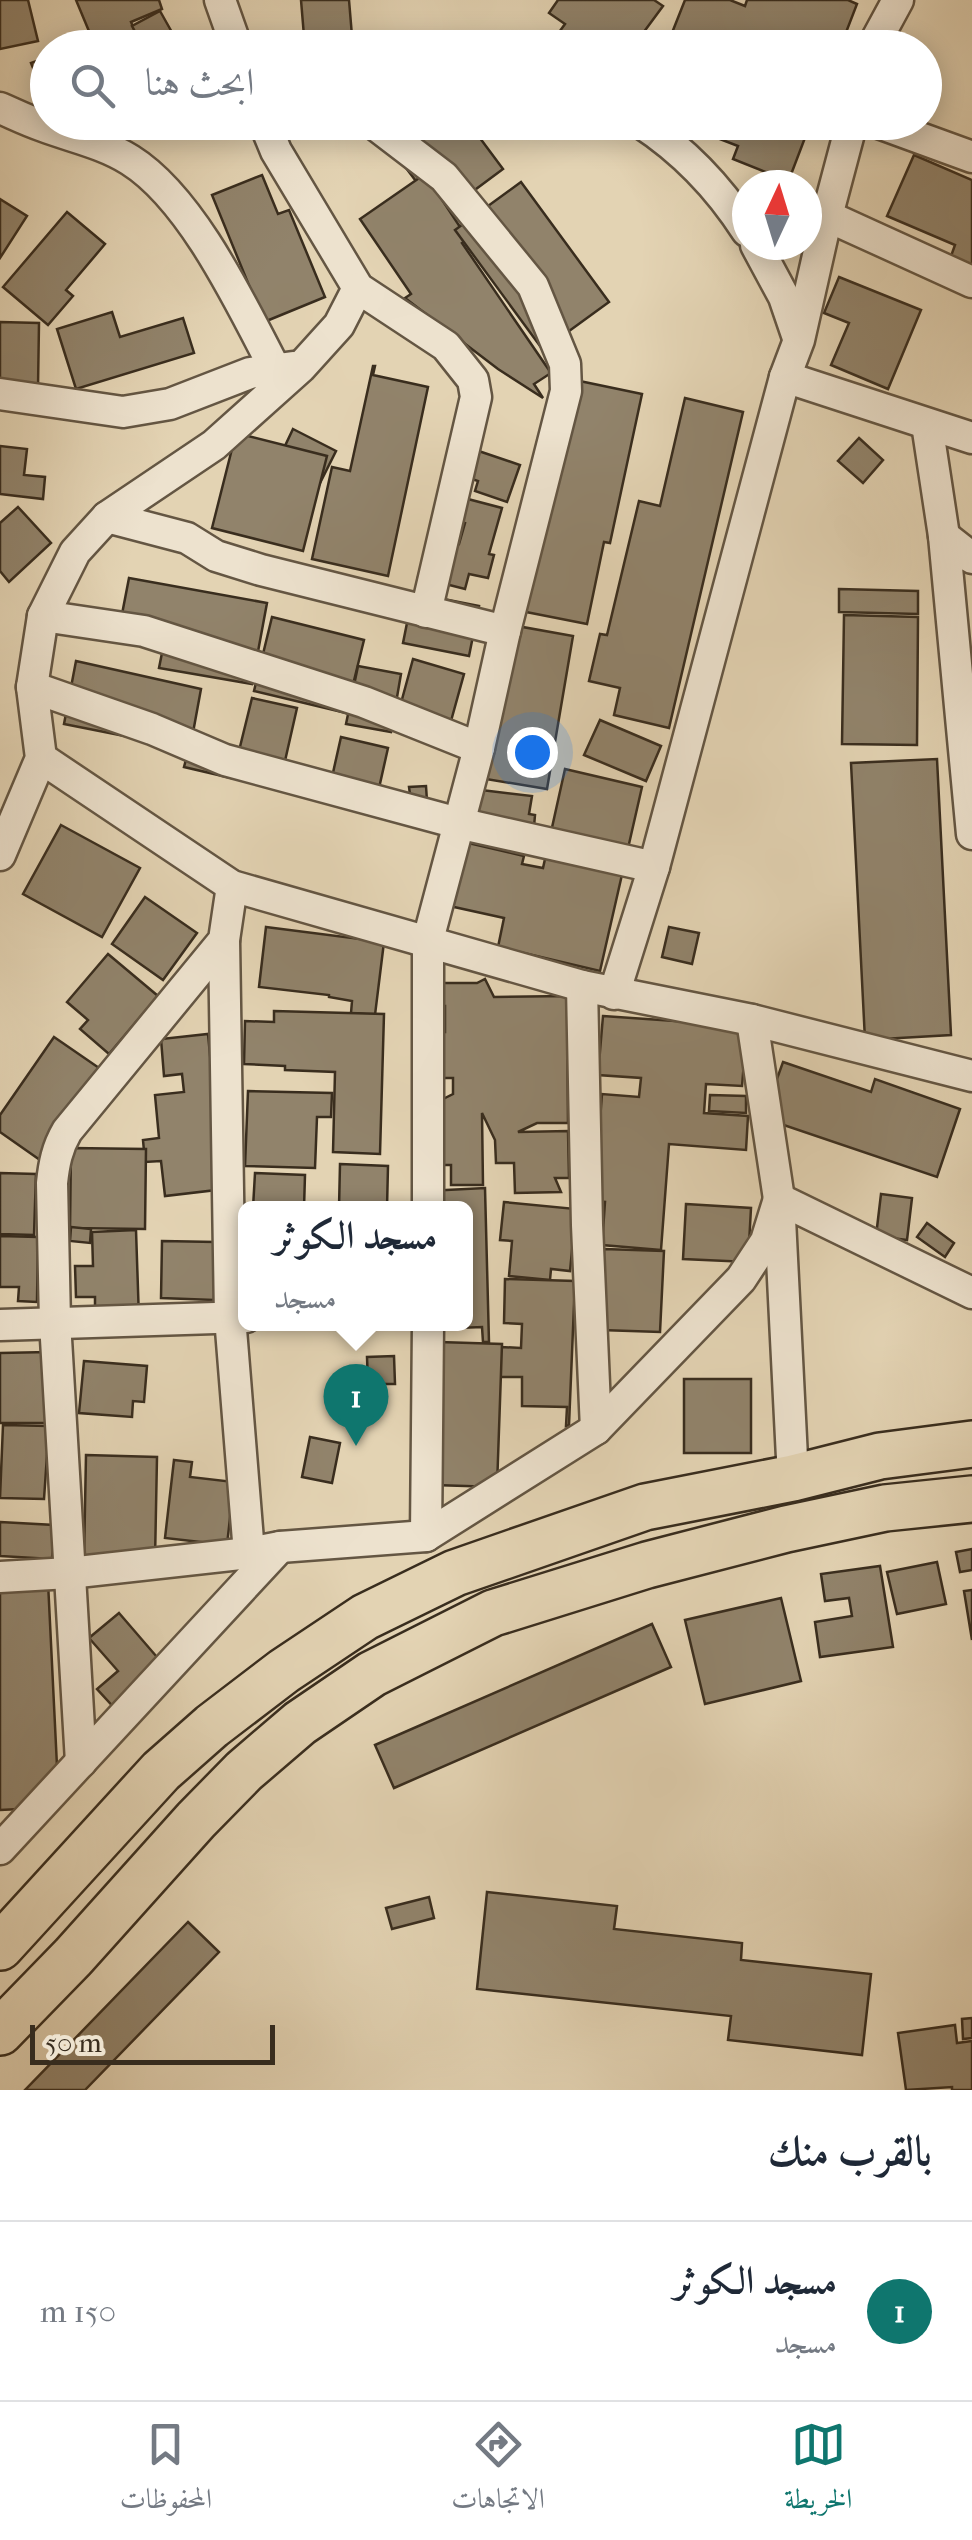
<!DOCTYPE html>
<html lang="ar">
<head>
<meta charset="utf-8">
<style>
	body { margin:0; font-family:"IM FELL French Canon",Amiri,serif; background:#f6f6f7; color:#1f2937; direction:rtl }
	.compass { position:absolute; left:732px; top:170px; width:90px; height:90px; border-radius:50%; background:#fff; box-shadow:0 5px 25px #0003; rotate:4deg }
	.scale { position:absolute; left:30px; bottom:25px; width:245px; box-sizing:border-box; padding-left:10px; border:5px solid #392d1e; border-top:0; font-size:28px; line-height:35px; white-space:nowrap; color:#392d1e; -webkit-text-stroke:8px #ede2ce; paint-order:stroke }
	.you { position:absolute; left:532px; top:752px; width:35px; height:35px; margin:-25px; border:8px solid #fff; border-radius:50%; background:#1a73e8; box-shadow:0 0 0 15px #1a73e833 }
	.badge { display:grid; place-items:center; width:65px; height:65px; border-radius:50%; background:#0f766e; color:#fff; font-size:32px; font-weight:700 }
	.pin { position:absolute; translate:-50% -82px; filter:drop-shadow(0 2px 5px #0008) }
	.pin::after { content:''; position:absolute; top:52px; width:35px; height:30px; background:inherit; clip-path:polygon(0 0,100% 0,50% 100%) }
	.popup { position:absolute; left:238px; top:1201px; width:235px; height:130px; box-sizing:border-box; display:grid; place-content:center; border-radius:15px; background:#fff; filter:drop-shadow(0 2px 8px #0005); font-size:32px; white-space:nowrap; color:#747a83 }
	.popup b { font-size:38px; color:#1f2937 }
	.popup::after { content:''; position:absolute; left:50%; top:100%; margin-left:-20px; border:20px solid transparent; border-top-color:#fff }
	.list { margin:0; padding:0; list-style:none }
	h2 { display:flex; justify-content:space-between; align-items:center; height:130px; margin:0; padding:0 40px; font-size:42px }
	h2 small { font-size:32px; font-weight:400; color:#747a83 }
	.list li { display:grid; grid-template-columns:65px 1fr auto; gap:30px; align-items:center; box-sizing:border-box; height:180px; padding:0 40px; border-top:2px solid #e0e1e3 }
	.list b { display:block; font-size:38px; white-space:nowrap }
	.list p { margin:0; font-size:32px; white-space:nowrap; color:#747a83 }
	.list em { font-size:32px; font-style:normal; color:#747a83 }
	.icon { flex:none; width:55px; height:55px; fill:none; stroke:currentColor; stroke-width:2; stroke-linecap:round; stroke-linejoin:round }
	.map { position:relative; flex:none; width:972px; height:2090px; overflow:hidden; direction:ltr }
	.search { position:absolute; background:#fff; box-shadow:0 5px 25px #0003; left:30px; right:30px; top:30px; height:110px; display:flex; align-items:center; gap:25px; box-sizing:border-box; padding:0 35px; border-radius:55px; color:#747a83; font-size:38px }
	.sheet { height:310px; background:#fff }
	nav { display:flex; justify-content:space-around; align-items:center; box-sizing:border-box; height:140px; border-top:2px solid #e0e1e3; background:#fff; font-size:28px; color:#747a83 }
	nav a { display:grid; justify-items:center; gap:5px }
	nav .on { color:#0f766e }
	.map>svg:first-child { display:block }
</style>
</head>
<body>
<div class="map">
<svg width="972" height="2090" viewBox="0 0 972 2090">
	<rect width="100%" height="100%" fill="#e3d3b3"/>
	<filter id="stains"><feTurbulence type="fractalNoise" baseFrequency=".002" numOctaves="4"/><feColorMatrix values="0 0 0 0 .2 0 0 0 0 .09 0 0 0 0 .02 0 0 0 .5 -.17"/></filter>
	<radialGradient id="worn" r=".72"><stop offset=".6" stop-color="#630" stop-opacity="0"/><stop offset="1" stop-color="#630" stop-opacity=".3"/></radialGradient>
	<g fill="#91836b" stroke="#392d1e" stroke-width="2.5">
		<path d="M0,0h28l10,41 -38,8z"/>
		<path d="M76,0h83l3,9 -31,13 11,26h-46z"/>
		<path d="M301,0h48l4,48h-48z"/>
		<path d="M558,0h96l9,6 -31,42h-58l-17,-13 8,-11 -16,-11z"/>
		<path d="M685,0h45l15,6 2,-6h101l9,4 -17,44h-174z"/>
		<path d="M160,11l18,32 -8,5h-26l-12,-22z"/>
		<path d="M48,57v48l-17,-42z"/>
		<path d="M442,122h26l35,47 -43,32 -1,11 -13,9 -49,-65z"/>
		<path d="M676,122h135l-24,63h-18l4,-10 -40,-16 5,-13z"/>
		<path d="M914,155l58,25v88l-22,-9 5,-14 -68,-29z"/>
		<path d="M425,174l43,65 -6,4 89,130 -17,11 9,14 -45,-29 -93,-71 6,-4 -51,-75z"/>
		<path d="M262,175l16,39 11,-4 36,87 -61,25 -52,-127z"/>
		<path d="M521,182l88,120 -66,48 -88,-120z"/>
		<path d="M0,199l27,17 -27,42z"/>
		<path d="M67,212l38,32 -39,46 7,6 -25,29 -45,-38z"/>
		<path d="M839,277l82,33 -33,79 -57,-24 18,-42 -25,-10z"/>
		<path d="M112,312l8,25 63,-19 11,35 -118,36 -19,-60z"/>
		<path d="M0,322l39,1 -1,65 -38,-1z"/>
		<path d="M373,366h2l-2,9 55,12 -40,189 -76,-17 20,-92 18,4z"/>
		<path d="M570,379l72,15 -32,149 -6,-1 -17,82 -66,-13z"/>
		<path d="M685,398l58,14 -74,316 -55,-13 6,-27 -31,-7 11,-47 7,1 32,-134 21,5z"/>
		<path d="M293,429l43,22 -18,36 -43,-20z"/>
		<path d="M236,433l91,23 -24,95 -91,-23z"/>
		<path d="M859,438l24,22 -20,23 -25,-22z"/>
		<path d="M455,443l65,22 -13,37 -32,-11 3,-10 -32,-11z"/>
		<path d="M0,446l27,3 -3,26 21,2 -2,22 -43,-5z"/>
		<path d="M445,493l57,15 -13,46 5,1 -6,23 -19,-4 -4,15 -47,-12 11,-41 30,8 6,-21 -26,-8z"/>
		<path d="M18,507l33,36 -42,39 -9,-11v-48z"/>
		<path d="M129,578l138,25 -15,81 -93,-16 4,-20 -46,-8z"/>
		<path d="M839,589l79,2v23l-79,-2z"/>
		<path d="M413,593l66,13 -10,50 -66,-13z"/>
		<path d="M844,615l74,2 -1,128 -75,-1z"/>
		<path d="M272,617l92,23 -18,73 -92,-22z"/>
		<path d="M506,624l67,12 -26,153 -67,-11z"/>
		<path d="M413,659l51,15 -18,65 -51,-14z"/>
		<path d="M76,661l125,28 -11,60 -126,-25z"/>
		<path d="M358,666l43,8 -10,58 -45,-8z"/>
		<path d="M252,698l45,10 -17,75 -47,-11 -2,6 -47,-11 4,-15 48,11z"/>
		<path d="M600,720l61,26 -15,35 -62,-26z"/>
		<path d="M341,737l47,11 -13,58 -47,-11z"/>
		<path d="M937,759l14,276 -86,5 -14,-277z"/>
		<path d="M565,769l77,18 -42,184 -102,-24 6,-29 -59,-13 15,-64 64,15 -2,8 21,4z"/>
		<path d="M426,786l1,15 -16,1 -2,-15z"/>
		<path d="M473,789l59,7 -3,18 6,1 -2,23 -65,-8z"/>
		<path d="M61,825l79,43 -38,69 -79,-43z"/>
		<path d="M145,897l52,36 -34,47 -51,-36z"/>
		<path d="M266,927l118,15 -9,73 -24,-2 1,-12 -23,-4v-2l-70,-8z"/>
		<path d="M669,927l30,6 -7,31 -30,-7z"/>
		<path d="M108,954l50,42 -49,58 -29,-25 8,-9 -21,-18z"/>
		<path d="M485,979l9,18 73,-1 1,127h-31l-19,9 50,-1 1,47h-14l6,14 -46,1 -1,-30h-18l-1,-23 -13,-27 1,72h-32v-20h-30v-55l32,-16v-16h-28l-1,-45 21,-1v-26h-19v-23h51z"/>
		<path d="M274,1011l110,3 -4,140 -47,-2 2,-80 -50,-2v-4l-41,-2 1,-43 29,1z"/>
		<path d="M603,1016l144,10 -5,60 -36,-2 -2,29 44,3 -2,34 -77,-6 -8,106 -59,-5 3,-43 -11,-1 8,-107 37,3 2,-19 -43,-3z"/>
		<path d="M208,1034l12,126 -4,30 -51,6 -4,-35 -16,1 -2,-22 16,-2 -4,-43 29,-3 -2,-18 -18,2 -3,-37z"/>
		<path d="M54,1037l48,33 -62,90 -40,-28v-17z"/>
		<path d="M783,1062l88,30 4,-13 85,30 -23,68 -174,-59z"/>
		<path d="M248,1091l84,2 -1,24h-14l-2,51 -70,-2z"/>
		<path d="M710,1095l36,1v17l-37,-2z"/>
		<path d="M71,1148l75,1 -1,80 -75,-1z"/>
		<path d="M340,1164l48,2 -1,42h-48z"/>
		<path d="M0,1173l36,1 -2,61 -34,-1z"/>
		<path d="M255,1173l50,2 -1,33h-51z"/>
		<path d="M485,1188l4,154h-6l-1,-15 -49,2v-5h33v-116h-38l-1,-17z"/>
		<path d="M881,1194l31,4 -5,42 -31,-4z"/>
		<path d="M504,1202l72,7 -6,62 -19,-2 -1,11 -41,-4 3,-35 -12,-1z"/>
		<path d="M686,1204l65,4 -3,54 -65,-3z"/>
		<path d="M927,1223l27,20 -9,14 -28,-20z"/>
		<path d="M71,1227l20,2 -1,14 -20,-2z"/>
		<path d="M136,1230l3,89 -44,1v-23h-19l-1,-31h18l-1,-34z"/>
		<path d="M0,1236l38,1 -1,65 -19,-1 1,-14h-19z"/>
		<path d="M162,1241l54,1 -2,58 -53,-2z"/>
		<path d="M604,1249l60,2 -4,81 -59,-2z"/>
		<path d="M505,1279l70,2 -6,144 -3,1 1,-19 -45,-1v-29h-22l1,-30 20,1 1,-24 -18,-1z"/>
		<path d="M439,1342l63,2 -5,143 -63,-2z"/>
		<path d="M48,1352v71h-48v-70z"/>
		<path d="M394,1356l1,28h-27l-1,-27z"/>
		<path d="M84,1361l63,5 -3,36 -11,-1 -1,16 -53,-4z"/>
		<rect x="684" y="1379" width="67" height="74"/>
		<path d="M3,1425l46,1 -5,73 -44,-1z"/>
		<path d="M310,1437l30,6 -8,40 -30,-6z"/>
		<path d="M86,1455l71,2 -2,103 -71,-2z"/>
		<path d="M174,1460l18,2 -2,15 44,5 -7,63 -62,-7z"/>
		<path d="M0,1522l54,3 -2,34 -52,-3z"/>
		<path d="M972,1549v21l-12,2 -4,-20z"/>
		<path d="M937,1562l9,42 -49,10 -10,-42z"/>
		<path d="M880,1566l13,81 -73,10 -5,-35 37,-6 -3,-18 -24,3 -4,-27z"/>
		<path d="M48,1582l11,225 -59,3v-220z"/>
		<path d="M972,1590v50l-8,-49z"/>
		<path d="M781,1598l20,83 -96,23 -20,-84z"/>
		<path d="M119,1613l50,58 -50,42 -22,-24 21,-18 -29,-33z"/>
		<path d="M652,1624l19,43 -277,121 -19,-43z"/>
		<path d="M487,1892l130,14 -3,23 128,14 -1,17 130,14 -9,81 -134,-15 3,-24 -254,-27z"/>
		<path d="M429,1897l5,21 -42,11 -6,-21z"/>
		<path d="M188,1922l31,30 -134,138h-60z"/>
		<path d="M972,2018v20l-9,1 -1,-20z"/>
		<path d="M955,2025l2,18 15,-2v49h-20v-3l-46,3 -8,-57z"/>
	</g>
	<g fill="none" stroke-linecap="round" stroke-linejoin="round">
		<defs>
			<g id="minor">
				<path d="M220,0l17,48"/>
				<path d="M872,48l26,-48"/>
				<path d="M0,108c14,6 28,13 43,18 29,11 60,17 87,34 62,39 111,144 145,209"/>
				<path d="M264,122l12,29 82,137 88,58 27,34 3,17 -50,215"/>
				<path d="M372,122l72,55 89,109 32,78 1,27 -61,240 -26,117 -51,192v268"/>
				<path d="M640,122c43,28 80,67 107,109"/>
				<path d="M876,122l96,35"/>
				<path d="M827,216l145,66"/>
				<path d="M756,245l28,52 14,41"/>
				<path d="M785,377l187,61"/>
				<path d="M0,394l123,18 47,-8 80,-31 43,-6"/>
				<path d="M927,424l17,112"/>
				<path d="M107,517l80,21 29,18 45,14 244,61"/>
				<path d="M972,558l-28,-22 28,298"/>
				<path d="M43,616l101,15 220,71 115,46"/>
				<path d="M32,687l120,42 73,31 233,63 196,44"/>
				<path d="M41,758l191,128 350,100 170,34 220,56"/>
				<path d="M0,855l41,-97 -9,-71 11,-71 32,-64 32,-35 107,-72 87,-78 38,-42 19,-37"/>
				<path d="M224,940l6,377 19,236"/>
				<path d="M582,986l5,239 9,204"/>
				<path d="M614,994l40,-127 131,-490 14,-37 28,-124 25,-94"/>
				<path d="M752,1020l27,179 14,279"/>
				<path d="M0,1325l246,-8"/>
				<path d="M426,1536l2,-212"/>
				<path d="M0,1577l69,-4 180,-20 31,-6 146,-11 170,-107 145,-150 25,-38 13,-42 193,94"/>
				<path d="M81,1762l-26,-440 -3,-139c2,-19 5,-35 15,-52l157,-191 8,-54"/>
				<path d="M0,1849l280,-302"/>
			</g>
			<g id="primary">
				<path d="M0,1947l161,-176 51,-45 72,-55 81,-54 90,-44 190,-66 148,-29 87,-22 92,-12"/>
				<path d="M0,2032l73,-75 123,-137 48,-49 56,-48 72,-49 121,-61 154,-48 139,-36 99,-21 87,-9"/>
			</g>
		</defs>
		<use href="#minor" stroke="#645643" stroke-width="35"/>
		<use href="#primary" stroke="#392d1e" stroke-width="50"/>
		<use href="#minor" stroke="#ede2ce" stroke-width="30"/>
		<use href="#primary" stroke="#e3d3b3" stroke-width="45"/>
	</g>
	<rect width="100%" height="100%" filter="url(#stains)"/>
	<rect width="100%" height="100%" fill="url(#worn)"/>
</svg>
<svg class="compass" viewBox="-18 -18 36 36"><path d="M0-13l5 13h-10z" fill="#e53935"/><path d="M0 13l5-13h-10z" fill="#747a83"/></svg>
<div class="scale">50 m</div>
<div class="you"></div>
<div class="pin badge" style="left:356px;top:1446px">1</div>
<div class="popup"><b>مسجد الكوثر</b>مسجد</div>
<div class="search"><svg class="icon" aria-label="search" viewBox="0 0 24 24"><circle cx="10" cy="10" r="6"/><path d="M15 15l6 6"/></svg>ابحث هنا</div>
</div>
<section class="sheet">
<h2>بالقرب منك<small></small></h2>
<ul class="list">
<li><span class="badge">1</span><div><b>مسجد الكوثر</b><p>مسجد</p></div><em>150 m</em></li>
</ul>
</section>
<nav>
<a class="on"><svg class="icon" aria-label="map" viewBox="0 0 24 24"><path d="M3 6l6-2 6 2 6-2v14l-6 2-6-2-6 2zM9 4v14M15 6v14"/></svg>الخريطة</a>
<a><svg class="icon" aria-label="directions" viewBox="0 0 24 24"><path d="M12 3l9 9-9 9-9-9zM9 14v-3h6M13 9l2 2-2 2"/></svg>الاتجاهات</a>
<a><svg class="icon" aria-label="saved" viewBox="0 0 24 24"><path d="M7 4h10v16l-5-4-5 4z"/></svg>المحفوظات</a>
</nav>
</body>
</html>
